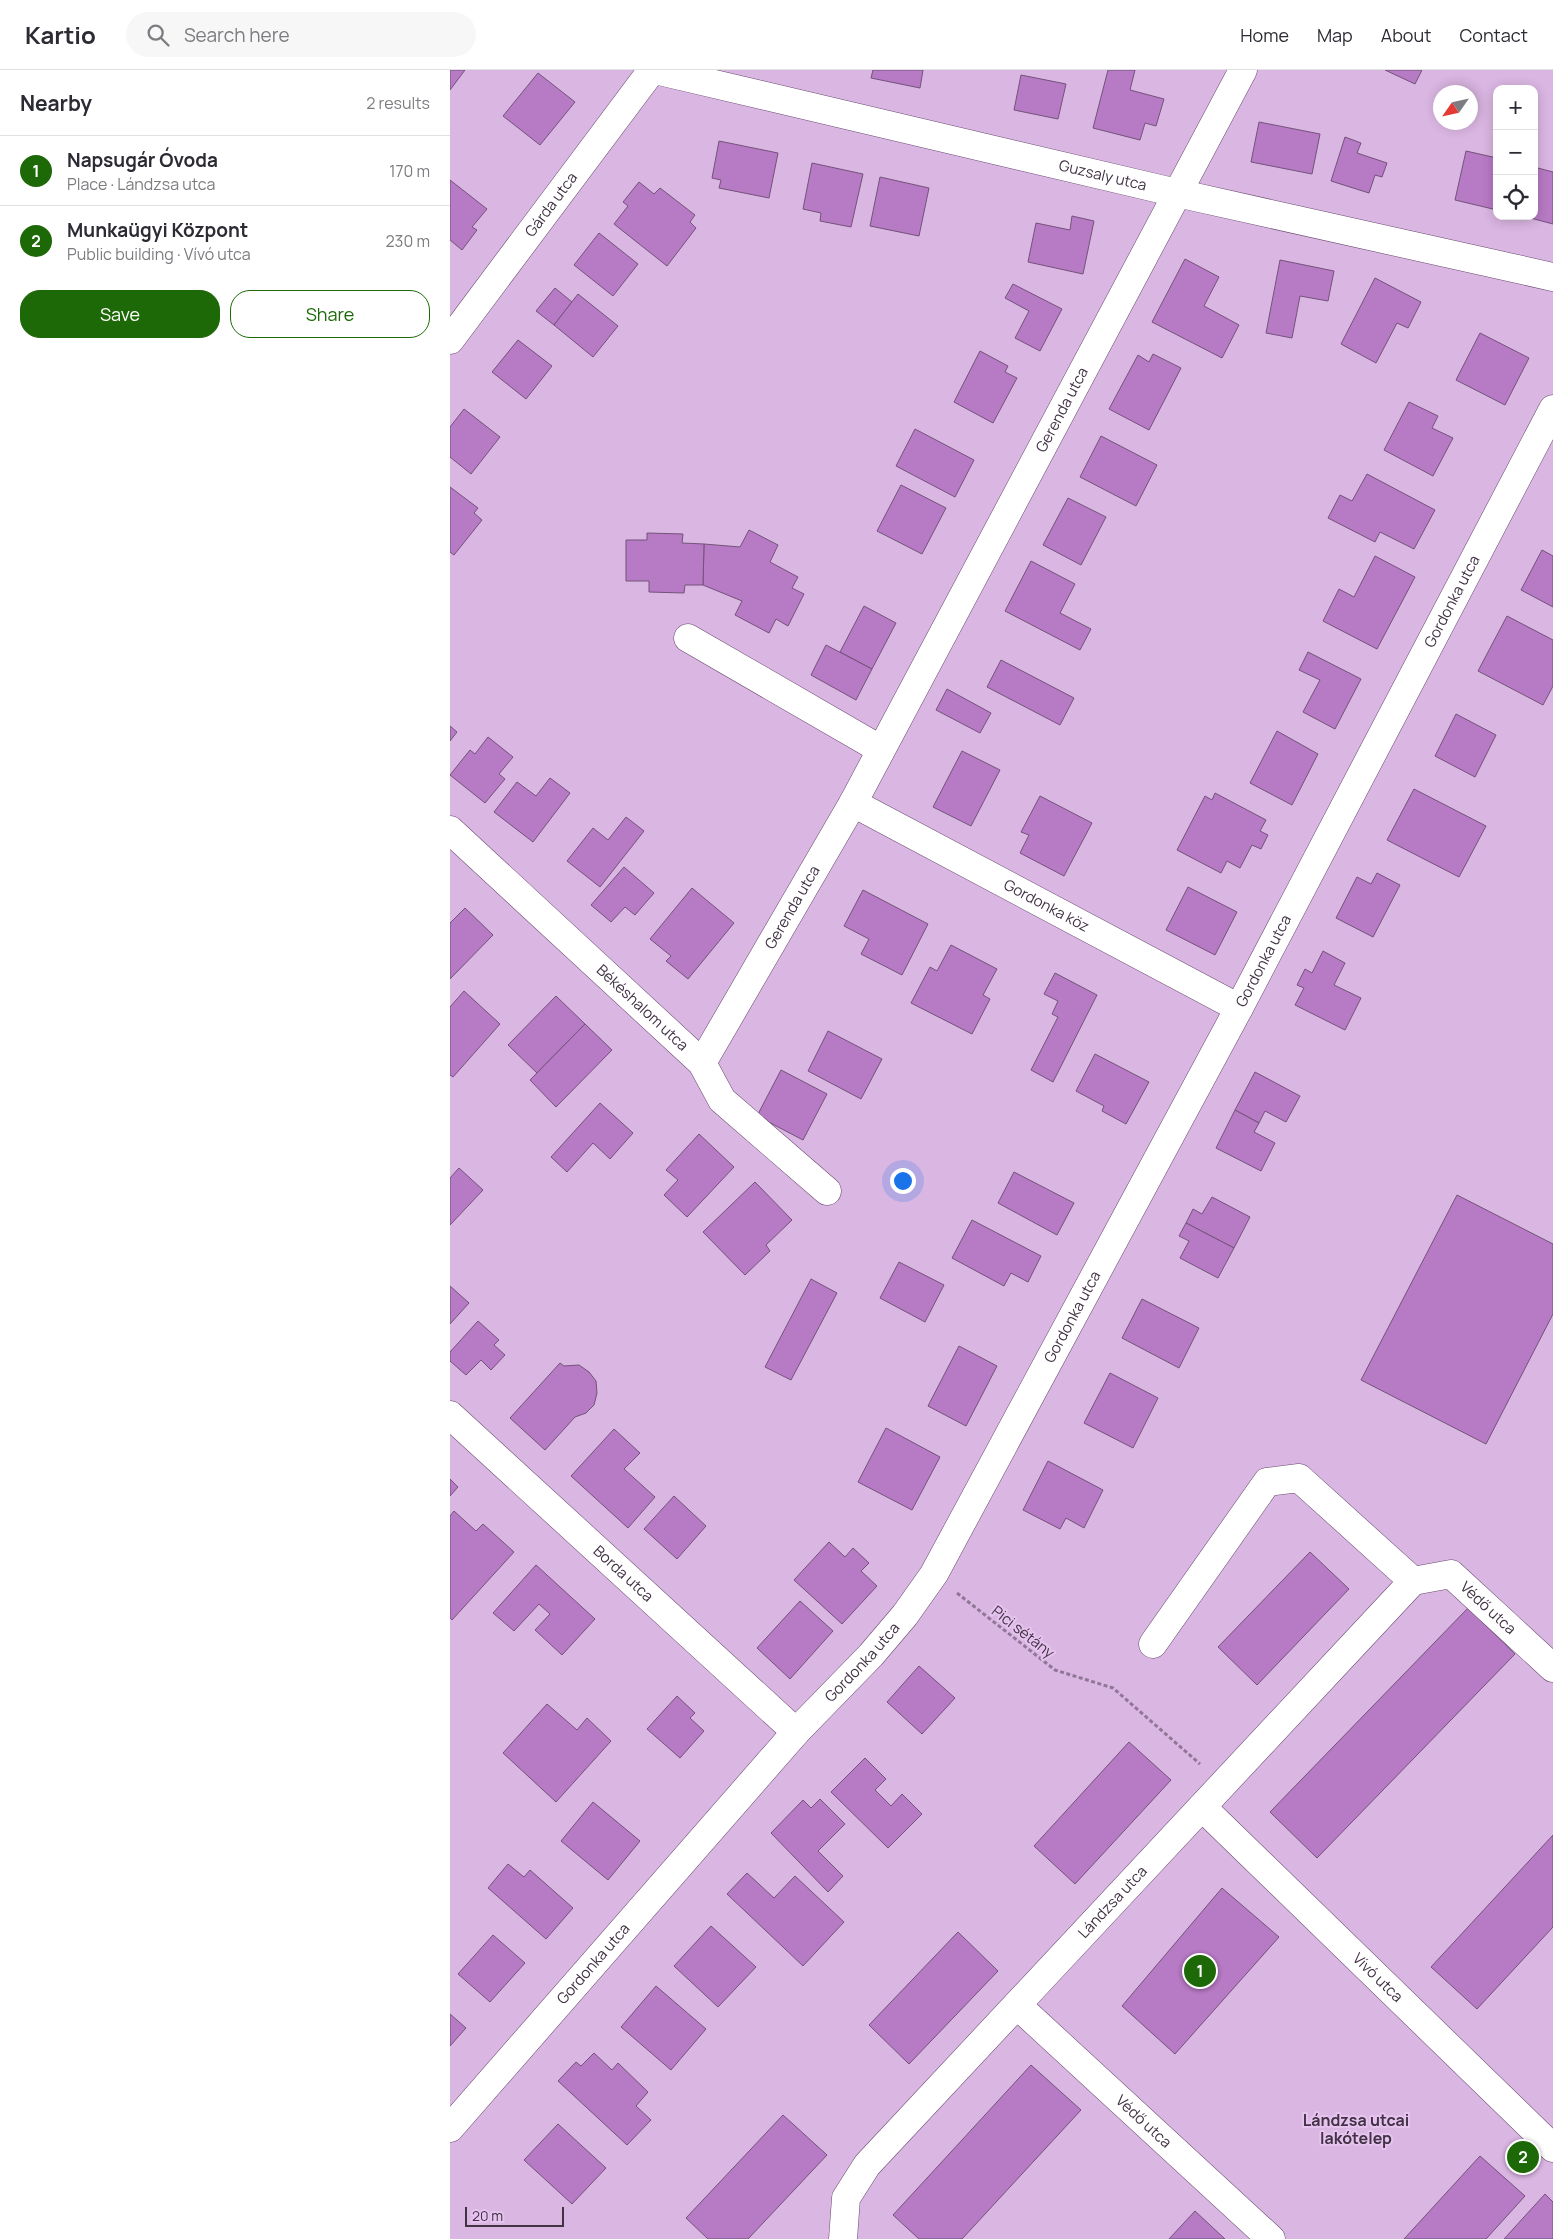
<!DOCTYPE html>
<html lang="en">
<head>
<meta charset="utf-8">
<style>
	body { margin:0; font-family:Manrope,sans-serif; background:#f7f7f7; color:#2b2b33 }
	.controls { position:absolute; right:15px; top:15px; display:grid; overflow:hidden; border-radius:10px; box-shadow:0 2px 12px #0003 }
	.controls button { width:45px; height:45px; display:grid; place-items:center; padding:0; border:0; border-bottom:1px solid #e1e1e2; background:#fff; color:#2b2b33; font:25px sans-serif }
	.compass { position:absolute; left:983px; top:15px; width:45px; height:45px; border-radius:50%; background:#fff; box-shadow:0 2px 12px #0003; rotate:236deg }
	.scale { position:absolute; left:15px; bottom:12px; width:99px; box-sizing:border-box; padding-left:5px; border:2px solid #413244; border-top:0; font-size:14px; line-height:18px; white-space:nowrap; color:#413244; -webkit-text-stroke:4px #e7c3ef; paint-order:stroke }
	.you { position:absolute; left:452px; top:1110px; width:18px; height:18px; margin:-12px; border:4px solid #fff; border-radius:50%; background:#1a73e8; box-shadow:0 0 0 8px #1a73e833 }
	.badge { display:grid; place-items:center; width:32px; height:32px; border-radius:50%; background:#1d6907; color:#fff; font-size:16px; font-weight:700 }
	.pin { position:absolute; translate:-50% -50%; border:2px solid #fff; box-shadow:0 1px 5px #0006 }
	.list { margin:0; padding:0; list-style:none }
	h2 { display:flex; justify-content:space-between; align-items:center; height:65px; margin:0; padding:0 20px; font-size:21px }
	h2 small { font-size:16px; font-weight:400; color:#7c7c81 }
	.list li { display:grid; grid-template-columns:32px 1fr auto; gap:15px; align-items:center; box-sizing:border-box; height:70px; padding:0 20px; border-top:1px solid #e1e1e2 }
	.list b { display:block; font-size:19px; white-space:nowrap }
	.list p { margin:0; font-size:16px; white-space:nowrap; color:#7c7c81 }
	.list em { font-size:16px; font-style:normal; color:#7c7c81 }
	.actions { display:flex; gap:10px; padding:15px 20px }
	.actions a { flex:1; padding:11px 0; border:1px solid #1d6907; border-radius:20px; text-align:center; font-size:18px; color:#1d6907 }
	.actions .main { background:#1d6907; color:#fff }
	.icon { flex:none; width:28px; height:28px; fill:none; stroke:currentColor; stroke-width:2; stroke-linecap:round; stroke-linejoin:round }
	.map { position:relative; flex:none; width:1103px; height:2169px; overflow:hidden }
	header { display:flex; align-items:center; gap:30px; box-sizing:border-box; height:70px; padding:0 25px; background:#fff; border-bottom:1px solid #e1e1e2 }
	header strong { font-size:24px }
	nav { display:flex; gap:28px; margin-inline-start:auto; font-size:18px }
	.search { width:350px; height:45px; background:#f7f7f7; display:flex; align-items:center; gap:12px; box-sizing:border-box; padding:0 18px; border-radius:28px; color:#7c7c81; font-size:19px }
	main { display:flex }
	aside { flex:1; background:#fff }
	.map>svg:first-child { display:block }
</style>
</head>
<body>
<header>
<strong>Kartio</strong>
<div class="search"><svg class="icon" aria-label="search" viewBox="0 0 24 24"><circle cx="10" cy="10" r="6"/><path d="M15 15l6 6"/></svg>Search here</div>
<nav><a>Home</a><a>Map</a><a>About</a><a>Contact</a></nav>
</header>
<main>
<aside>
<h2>Nearby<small>2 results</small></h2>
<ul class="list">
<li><span class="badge">1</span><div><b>Napsugár Óvoda</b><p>Place · Lándzsa utca</p></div><em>170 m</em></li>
<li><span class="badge">2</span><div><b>Munkaügyi Központ</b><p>Public building · Vívó utca</p></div><em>230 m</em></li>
</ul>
<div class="actions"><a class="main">Save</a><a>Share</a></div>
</aside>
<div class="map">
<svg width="1103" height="2169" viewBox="0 0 1103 2169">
	<rect width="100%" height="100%" fill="#dab6e2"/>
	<g fill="#b77ac4" stroke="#73537a">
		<path d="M0,0h15l-15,20z"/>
		<path d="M423,0h50l-3,18 -49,-10z"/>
		<path d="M658,0h27l-5,20 34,9 -8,27 -11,-3 -5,17 -47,-12z"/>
		<path d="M935,0h37l-7,14z"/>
		<path d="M88,3l37,29 -35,43 -37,-29z"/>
		<path d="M571,5l45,9 -8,35 -44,-9z"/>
		<path d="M809,52l61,12 -8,40 -61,-12z"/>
		<path d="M895,67l16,6 -4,10 30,10 -5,14 -7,-2 -6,18 -38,-12z"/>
		<path d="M269,71l59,12 -9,45 -50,-10 2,-8 -9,-2z"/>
		<path d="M1016,81l31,7v52l-42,-10z"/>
		<path d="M362,93l51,11 -12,53 -31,-6 1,-8 -18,-4z"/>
		<path d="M1084,97l19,5v52l-30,-8h11z"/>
		<path d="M430,107l49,11 -10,48 -49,-10z"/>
		<path d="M0,110l37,29 -15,18 5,3 -15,20 -12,-10z"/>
		<path d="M189,112l15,12 6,-6 35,27 -5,7 6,6 -29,38 -53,-42 14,-18 -5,-4z"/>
		<path d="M622,146l22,5 -11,53 -55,-12 8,-39 34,7z"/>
		<path d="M149,163l39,31 -25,32 -39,-31z"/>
		<path d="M735,189l34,18 -15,29 35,19 -17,33 -70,-36z"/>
		<path d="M830,190l54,11 -6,30 -28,-5 -8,42 -26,-5z"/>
		<path d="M925,208l46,24 -13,26 -11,-5 -21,40 -35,-19z"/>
		<path d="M563,214l49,25 -22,42 -25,-13 14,-27 -24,-13z"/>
		<path d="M105,218l17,14 -18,23 -18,-14z"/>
		<path d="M128,224l40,32 -25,31 -39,-32z"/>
		<path d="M1030,263l49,25 -24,47 -49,-25z"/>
		<path d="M68,270l34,26 -26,33 -34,-27z"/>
		<path d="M530,281l28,15 -3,6 12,6 -24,45 -39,-21z"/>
		<path d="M703,284l28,14 -32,62 -40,-21 29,-54 11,7z"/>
		<path d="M959,332l29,14 -6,12 21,10 -20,38 -49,-26z"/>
		<path d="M14,339l36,28 -29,37 -21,-17v-30z"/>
		<path d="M465,359l59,31 -19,37 -59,-31z"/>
		<path d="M651,366l56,29 -21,41 -56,-29z"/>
		<path d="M917,404l68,36 -21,39 -34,-17 -5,10 -47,-24 12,-23 12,6z"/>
		<path d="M451,415l45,23 -24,46 -45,-23z"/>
		<path d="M0,417l28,21 -4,5 8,7 -28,35 -4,-3z"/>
		<path d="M618,428l38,19 -25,48 -38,-20z"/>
		<path d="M299,460l29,15 -8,17 28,15 -6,11 12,6 -16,32 -12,-7 -7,14 -34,-18 7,-14 -39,-16 1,-41 36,3z"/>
		<path d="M197,463l36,1 -1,9 22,1 -1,41h-18l-1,8 -35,-1v-11h-23v-41h21z"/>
		<path d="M1092,480l11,6v51l-32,-17z"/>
		<path d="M925,486l40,21 -38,72 -54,-28 16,-32 15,8z"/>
		<path d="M581,491l44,23 -15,29 31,16 -11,21 -75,-39z"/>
		<path d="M414,536l32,17 -24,46 -32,-17z"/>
		<path d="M1057,546l46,24v46l-10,19 -65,-34z"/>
		<path d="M376,575l46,24 -16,31 -45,-25z"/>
		<path d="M858,582l53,27 -26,50 -32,-17 17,-32 -21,-10z"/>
		<path d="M551,590l73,38 -14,27 -73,-38z"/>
		<path d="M497,619l44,24 -11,20 -44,-23z"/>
		<path d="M1006,644l40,21 -21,42 -40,-21z"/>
		<path d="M0,656l7,6 -7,9z"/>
		<path d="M827,661l41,23 -26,51 -42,-22z"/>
		<path d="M38,667l25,20 -14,17 6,5 -20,24 -35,-28 20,-25 5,4z"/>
		<path d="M512,681l38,19 -29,56 -38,-19z"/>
		<path d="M100,708l20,15 -37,49 -39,-30 23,-30 19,14z"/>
		<path d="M964,719l72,37 -27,51 -72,-37z"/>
		<path d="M765,723l51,27 -6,11 8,4 -7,14 -9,-4 -12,23 -13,-7 -6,12 -44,-23 28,-54 7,4z"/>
		<path d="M590,726l52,27 -28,53 -44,-23 9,-18 -8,-3z"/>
		<path d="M176,747l18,14 -44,56 -33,-26 26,-33 15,12z"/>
		<path d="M174,797l30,26 -19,22 -10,-8 -14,15 -20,-17z"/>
		<path d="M927,803l23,12 -27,52 -37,-19 21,-41 14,7z"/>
		<path d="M738,817l49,25 -22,43 -49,-25z"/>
		<path d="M242,818l42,35 -46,56 -22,-18 5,-5 -21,-17z"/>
		<path d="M413,820l65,34 -26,51 -41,-21 8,-15 -25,-13z"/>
		<path d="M15,838l28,27 -43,44v-56z"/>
		<path d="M501,875l46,24 -14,26 7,4 -18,35 -61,-31 19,-36 7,4z"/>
		<path d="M873,881l22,12 -11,22 27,13 -16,32 -50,-25 9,-17 -7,-3 8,-16 7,4z"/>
		<path d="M605,903l42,22 -44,87 -22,-12 27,-53 -6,-3 6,-13 -14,-7z"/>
		<path d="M14,921l36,33 -47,53 -3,-2v-68z"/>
		<path d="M106,926l29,28 -48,49 -29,-28z"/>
		<path d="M135,954l27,26 -56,57 -26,-27z"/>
		<path d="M378,961l54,28 -21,40 -53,-28z"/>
		<path d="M645,984l54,28 -23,42 -24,-13 2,-5 -28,-15z"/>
		<path d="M331,1000l46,24 -24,46 -46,-24z"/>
		<path d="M805,1002l45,24 -14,26 -21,-11 -6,12 -24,-13z"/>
		<path d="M150,1033l33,30 -23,26 -17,-16 -26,29 -16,-15z"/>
		<path d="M785,1040l24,13 -5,9 21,11 -14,28 -45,-23z"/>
		<path d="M249,1064l35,33 -47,50 -23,-22 14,-15 -12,-10z"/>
		<path d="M9,1098l24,22 -33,35v-47z"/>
		<path d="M564,1102l60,31 -17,32 -59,-32z"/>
		<path d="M305,1112l37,38 -26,25 4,6 -25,24 -42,-43z"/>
		<path d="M1007,1125l96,49v70l-67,130 -125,-64z"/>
		<path d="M762,1127l38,20 -16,31 -48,-25 7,-14 9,5z"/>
		<path d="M522,1150l69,36 -13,26 -17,-9 -7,13 -52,-28z"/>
		<path d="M736,1153l48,25 -16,30 -38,-20 9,-17 -10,-5z"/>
		<path d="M449,1192l45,23 -19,37 -45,-24z"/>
		<path d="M361,1209l26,14 -46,87 -26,-13z"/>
		<path d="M0,1216l19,17 -19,21z"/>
		<path d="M692,1229l57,29 -20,40 -57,-30z"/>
		<path d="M28,1251l21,19 -5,5 11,10 -14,15 -10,-10 -15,15 -16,-14v-9z"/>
		<path d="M509,1276l38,20 -31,60 -38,-20z"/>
		<path d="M110,1293l4,3 15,-1 10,7 7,9 1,12 -3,12 -8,8 -11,4 -30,33 -35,-32z"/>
		<path d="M660,1303l48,25 -25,50 -49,-25z"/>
		<path d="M436,1358l54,29 -28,53 -54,-28z"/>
		<path d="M164,1359l26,24 -16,16 31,28 -27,31 -57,-52z"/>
		<path d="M598,1391l55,29 -19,38 -18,-10 -6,11 -37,-19z"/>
		<path d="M0,1409l8,8 -8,9z"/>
		<path d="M224,1426l32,30 -29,33 -33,-30z"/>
		<path d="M4,1441l22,20 7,-7 31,28 -62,68 -2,-2v-102z"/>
		<path d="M379,1472l16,15 8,-9 16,15 -8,8 16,15 -35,38 -48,-44z"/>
		<path d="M860,1482l39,37 -92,96 -39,-38z"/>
		<path d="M86,1495l59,54 -33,36 -27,-25 15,-16 -11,-10 -25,27 -21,-18z"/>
		<path d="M350,1531l33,30 -43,48 -33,-31z"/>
		<path d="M1018,1538l47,46 -198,204 -47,-46z"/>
		<path d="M469,1596l36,32 -33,36 -35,-32z"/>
		<path d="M227,1626l18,17 -5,5 14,13 -24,27 -33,-29z"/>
		<path d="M97,1634l30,26 10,-12 24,23 -55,61 -53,-49z"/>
		<path d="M679,1672l42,38 -96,104 -41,-38z"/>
		<path d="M415,1688l21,21 -11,11 16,16 11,-12 20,20 -34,34 -57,-56z"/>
		<path d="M370,1729l25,25 -27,27 25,25 -15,16 -57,-59 32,-33 8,8z"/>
		<path d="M143,1732l47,39 -32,39 -47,-39z"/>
		<path d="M1103,1765v92l-76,82 -46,-42z"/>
		<path d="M58,1794l16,13 6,-7 43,38 -27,31 -58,-51z"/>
		<path d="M297,1803l27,25 21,-22 49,46 -41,44 -76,-72z"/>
		<path d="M772,1818l57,49 -104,117 -53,-48z"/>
		<path d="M261,1856l45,41 -38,40 -44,-41z"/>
		<path d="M508,1862l40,39 -89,93 -40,-39z"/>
		<path d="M43,1865l32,28 -35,39 -32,-28z"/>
		<path d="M206,1916l50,43 -35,41 -50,-43z"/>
		<path d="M0,1944l16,14 -16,18z"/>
		<path d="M144,1983l18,17 6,-7 30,29 -12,14 15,14 -24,25 -69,-64 18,-19 5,4z"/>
		<path d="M581,1995l50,45 -119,129h-43l-26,-24z"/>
		<path d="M333,2045l44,40 -79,84h-40l-22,-21z"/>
		<path d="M108,2054l48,44 -34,36 -48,-44z"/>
		<path d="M1030,2086l45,40 -39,43h-82z"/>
		<path d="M1095,2124l8,8v37h-49z"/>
		<path d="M745,2141l30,28h-56z"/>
	</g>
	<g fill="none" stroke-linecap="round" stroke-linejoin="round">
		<defs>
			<g id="minor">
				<path id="s1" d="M205,0l522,123 376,84"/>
				<path id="s2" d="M0,270l202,-270"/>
				<path d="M238,568l192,111"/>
				<path id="s3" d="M403,733l386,205"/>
				<path id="s4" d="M0,760l252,233 20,37 105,91"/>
				<path id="s5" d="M252,993l151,-260 390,-733"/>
				<path id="s6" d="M0,1345l346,317"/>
				<path id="s7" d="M963,1511l38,-7 102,94"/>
				<path d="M703,1574l114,-162 32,-4 114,103"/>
				<path id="s8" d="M752,1737l351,341"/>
				<path id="s9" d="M567,1935l254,234"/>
				<path id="s10" d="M0,2058l346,-396 75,-77 34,-40 29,-41 305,-566 314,-599"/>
				<path id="s11" d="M393,2169l3,-41 21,-33 546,-584"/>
			</g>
		</defs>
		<use href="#minor" stroke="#68496f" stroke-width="29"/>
		<path stroke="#917797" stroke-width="3" stroke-dasharray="4 2.5" stroke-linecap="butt" d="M507,1523l98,77 58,18 87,76"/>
		<use href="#minor" stroke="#fff" stroke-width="28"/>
	</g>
	<g text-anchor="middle" stroke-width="4" stroke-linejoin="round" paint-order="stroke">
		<g font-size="15" fill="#413244" stroke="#e7c3ef">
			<text dy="5" stroke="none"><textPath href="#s1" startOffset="460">Guzsaly utca</textPath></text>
			<text dy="5" stroke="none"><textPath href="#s2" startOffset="169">Gárda utca</textPath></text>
			<text dy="5" stroke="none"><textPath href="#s5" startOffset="746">Gerenda utca</textPath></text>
			<text dy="5" stroke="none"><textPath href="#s10" startOffset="1838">Gordonka utca</textPath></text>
			<text dy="5" stroke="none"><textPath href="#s3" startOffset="219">Gordonka köz</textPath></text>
			<text dy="5" stroke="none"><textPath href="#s5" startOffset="180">Gerenda utca</textPath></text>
			<text dy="5" stroke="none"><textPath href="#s10" startOffset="1432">Gordonka utca</textPath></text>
			<text dy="5" stroke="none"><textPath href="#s4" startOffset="262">Békéshalom utca</textPath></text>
			<text dy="5" stroke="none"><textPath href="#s10" startOffset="1028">Gordonka utca</textPath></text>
			<text dy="5" stroke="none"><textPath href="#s6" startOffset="235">Borda utca</textPath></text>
			<text dy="5" stroke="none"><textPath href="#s7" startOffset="89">Védő utca</textPath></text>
			<text transform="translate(573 1562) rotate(38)" y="5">Pici sétány</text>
			<text dy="5" stroke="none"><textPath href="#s10" startOffset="622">Gordonka utca</textPath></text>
			<text dy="5" stroke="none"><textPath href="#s11" startOffset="440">Lándzsa utca</textPath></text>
			<text dy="5" stroke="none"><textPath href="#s10" startOffset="218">Gordonka utca</textPath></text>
			<text dy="5" stroke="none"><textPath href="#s8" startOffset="245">Vívó utca</textPath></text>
			<text dy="5" stroke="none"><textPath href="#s9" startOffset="172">Védő utca</textPath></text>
		</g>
		<g font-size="16" font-weight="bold" fill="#413244" stroke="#e7c3ef">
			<text x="906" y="2056">Lándzsa utcai<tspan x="906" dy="18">lakótelep</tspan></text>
		</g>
	</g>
</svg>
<div class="controls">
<button>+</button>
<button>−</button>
<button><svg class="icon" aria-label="locate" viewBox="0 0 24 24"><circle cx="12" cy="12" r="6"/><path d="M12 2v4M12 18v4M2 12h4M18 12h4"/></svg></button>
</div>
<svg class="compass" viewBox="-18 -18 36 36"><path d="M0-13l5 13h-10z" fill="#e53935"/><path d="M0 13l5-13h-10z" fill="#7c7c81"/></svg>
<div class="scale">20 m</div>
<div class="you"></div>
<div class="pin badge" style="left:750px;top:1901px">1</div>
<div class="pin badge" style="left:1073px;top:2087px">2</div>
</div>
</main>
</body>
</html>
